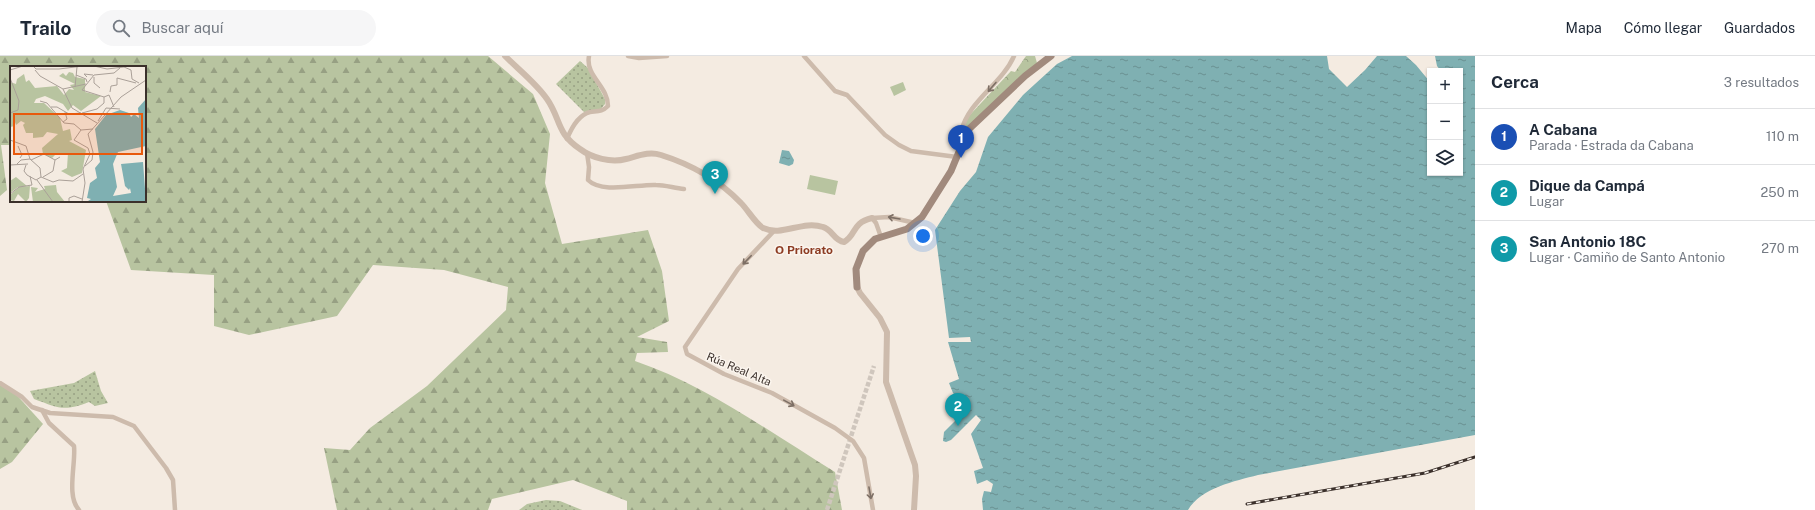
<!DOCTYPE html>
<html lang="es">
<head>
<meta charset="utf-8">
<style>
	body { margin:0; font-family:"Public Sans",sans-serif; background:#f6f6f7; color:#1f2937 }
	.controls { position:absolute; right:12px; top:12px; display:grid; overflow:hidden; border-radius:0px; box-shadow:0 1px 3px #0004 }
	.controls button { width:36px; height:36px; display:grid; place-items:center; padding:0; border:0; border-bottom:1px solid #e0e1e3; background:#fff; color:#1f2937; font:20px sans-serif }
	.you { position:absolute; left:923px; top:180px; width:14px; height:14px; margin:-10px; border:3px solid #fff; border-radius:50%; background:#1a73e8; box-shadow:0 0 0 6px #1a73e833 }
	.badge { display:grid; place-items:center; width:26px; height:26px; border-radius:50%; background:#1f5a5e; color:#fff; font-size:13px; font-weight:700 }
	.pin { position:absolute; translate:-50% -33px; filter:drop-shadow(0 1px 2px #0008) }
	.pin::after { content:''; position:absolute; top:21px; width:14px; height:12px; background:inherit; clip-path:polygon(0 0,100% 0,50% 100%) }
	.list { margin:0; padding:0; list-style:none }
	h2 { display:flex; justify-content:space-between; align-items:center; height:52px; margin:0; padding:0 16px; font-size:17px }
	h2 small { font-size:13px; font-weight:400; color:#747a83 }
	.list li { display:grid; grid-template-columns:26px 1fr auto; gap:12px; align-items:center; box-sizing:border-box; height:56px; padding:0 16px; border-top:1px solid #e0e1e3 }
	.list b { display:block; font-size:15px; white-space:nowrap }
	.list p { margin:0; font-size:13px; white-space:nowrap; color:#747a83 }
	.list em { font-size:13px; font-style:normal; color:#747a83 }
	.icon { flex:none; width:22px; height:22px; fill:none; stroke:currentColor; stroke-width:2; stroke-linecap:round; stroke-linejoin:round }
	.map { position:relative; flex:none; width:1475px; height:454px; overflow:hidden }
	header { display:flex; align-items:center; gap:24px; box-sizing:border-box; height:56px; padding:0 20px; background:#fff; border-bottom:1px solid #e0e1e3 }
	header strong { font-size:19px }
	nav { display:flex; gap:22px; margin-inline-start:auto; font-size:14px }
	.search { width:280px; height:36px; background:#f6f6f7; display:flex; align-items:center; gap:10px; box-sizing:border-box; padding:0 14px; border-radius:22px; color:#747a83; font-size:15px }
	main { display:flex }
	aside { flex:1; background:#fff }
	.map>svg:first-child { display:block }
</style>
</head>
<body>
<header>
<strong>Trailo</strong>
<div class="search"><svg class="icon" aria-label="search" viewBox="0 0 24 24"><circle cx="10" cy="10" r="6"/><path d="M15 15l6 6"/></svg>Buscar aquí</div>
<nav><a>Mapa</a><a>Cómo llegar</a><a>Guardados</a></nav>
</header>
<main>
<div class="map">
<svg width="1475" height="454" viewBox="0 0 1475 454">
	<defs>
		<pattern id="grass-dots" width="8" height="8" patternUnits="userSpaceOnUse"><rect width="8" height="8" fill="#b8c4a0"/><path d="M2 2h.1M6 6h.1" fill="none" stroke="#97a083" stroke-width="1.8" stroke-linecap="round"/></pattern>
		<pattern id="forest-firs" width="22" height="20" patternUnits="userSpaceOnUse"><rect width="22" height="20" fill="#b8c4a0"/><path d="M5 1l3.5 6h-7zM16 11l3.5 6h-7z" fill="#97a083"/></pattern>
		<pattern id="park-crowns" width="20" height="18" patternUnits="userSpaceOnUse"><rect width="20" height="18" fill="#b8c4a0"/><path d="M2 6a3 3 0 1 1 6 0M12 15a3 3 0 1 1 6 0" fill="none" stroke="#97a083"/></pattern>
		<pattern id="water-ripples" width="26" height="14" patternUnits="userSpaceOnUse"><rect width="26" height="14" fill="#7fb0b2"/><path d="M2 4q2-2 4 0t4 0M15 11q2-2 4 0t4 0" fill="none" stroke="#699091"/></pattern>
	</defs>
	<rect width="100%" height="100%" fill="#f4ebe1"/>
	<g fill="url(#grass-dots)">
		<path d="M580,5l8,7 17,31v5l-5,6 -16,2 -28,-28z"/>
		<path d="M95,315l6,20 7,12 -13,3 -6,-4c-26,10 -30,6 -55,-3l-4,-8 44,-8z"/>
		<path d="M546,444l14,1 22,9h-63l8,-6z"/>
	</g>
	<g fill="url(#forest-firs)">
		<path d="M0,0h488l45,38 17,40 -5,49 17,61 86,-14 14,41 7,50 -32,16 30,5 1,10 -31,1 -2,8c71,24 136,72 200,111l7,38h-215v-9l-54,-21 -81,19 -4,11h-151l-13,-62 26,2 20,-22 57,-42 79,-76 2,-23 -64,-17 -71,-5 -36,51 -88,19 -35,-9v-51l-83,-5 -25,-69h39v-134h-134v78h-10l6,45 -7,6z"/>
		<path d="M0,329l14,7 29,32 -31,38 -12,7z"/>
	</g>
	<path fill="url(#park-crowns)" d="M1026,0h9l2,7 -73,67 3,-12 44,-47 4,1z"/>
	<g fill="#b8c4a0">
		<path d="M903,26l3,8 -12,6 -4,-9z"/>
		<path d="M810,119l28,6 -3,14 -28,-6z"/>
	</g>
	<g fill="url(#water-ripples)">
		<path d="M1072,0h255l2,13 18,18 18,-17 12,-14h29l10,9 14,17v91h30v-102h-19l-4,-5 -2,-10h40v379l-217,40c-23,6 -57,13 -70,35h-205l-1,-11 2,-8 7,1 2,-8 -6,-4 -10,4 -3,-13 9,-3 -12,-34 10,-14 -5,-5 -25,25 -5,2 -3,-1 1,-9 24,-24 -15,-15 -4,-10 10,-4 -11,-37h23l-1,-5 -21,1 -14,-108 25,-39 16,-19 12,-35 35,-42 12,-11 22,-20z"/>
		<path d="M782,94l7,1 5,9 -1,4 -4,2 -10,-3z"/>
	</g>
	<g fill="none" stroke-linecap="round" stroke-linejoin="round">
		<path stroke="#cfc6bd" stroke-width="4.5" stroke-dasharray="4.5 2" stroke-linecap="butt" d="M827,454l47,-144"/>
		<g stroke="#cdbbac" stroke-width="4.5">
			<path d="M628,0l11,2 28,-2"/>
			<path d="M804,0l31,35 12,4 38,40 14,10 12,6 46,6"/>
			<path d="M964,80l-3,-4c7,-31 41,-48 53,-76"/>
			<path d="M567,83c4,-10 11,-24 23,-27 8,-1 12,0 18,-6 0,-20 -23,-30 -19,-50"/>
			<path d="M587,97l2,14 -1,13c14,14 50,4 68,5 9,0 18,3 28,4"/>
			<path d="M872,162l17,-1 26,6"/>
			<path d="M872,162l4,5 5,14"/>
			<path d="M773,176l-35,37 -53,78 2,7 37,20 48,19 63,35 18,13 11,17 9,52"/>
			<path d="M0,327l22,14 10,10 18,6 63,4 21,9 32,42 7,12 2,30"/>
			<path d="M42,354l7,13 25,23c2,18 -8,50 5,64"/>
		</g>
		<g stroke="#cdbbac" stroke-width="6">
			<path d="M505,0c14,14 31,27 42,43 14,20 9,34 33,50 12,9 31,14 46,10 12,-3 23,-8 35,-4 32,10 58,25 80,48 7,7 14,20 22,25 19,9 39,-8 60,-1 9,2 11,14 21,15 13,-7 7,-19 28,-24"/>
			<path d="M857,231l3,6 20,25 7,14 -1,50 29,83 1,11 -2,34"/>
		</g>
		<path stroke="#a18a7d" stroke-width="7" d="M857,231l-1,-18 7,-18 12,-12 32,-10 15,-12 29,-46 17,-41 57,-54 26,-20"/>
		<defs>
			<path id="rail" d="M1247,448l178,-31 50,-16"/>
		</defs>
		<use href="#rail" stroke="#3b302b" stroke-width="3"/>
		<use href="#rail" stroke="#fbf5ee" stroke-width="1.5" stroke-dasharray="4.5" stroke-linecap="butt"/>
	</g>
	<defs><path id="oneway-shaft" d="M-6 0H5M1.5-3L5.5 0L1.5 3" fill="none" stroke-width="1.6" stroke-linecap="round" stroke-linejoin="round"/></defs>
	<g stroke="#7d6f65">
		<use href="#oneway-shaft" transform="translate(992 31) rotate(131)"/>
		<use href="#oneway-shaft" transform="translate(894 162) rotate(-170)"/>
		<use href="#oneway-shaft" transform="translate(747 204) rotate(134)"/>
		<use href="#oneway-shaft" transform="translate(789 347) rotate(29)"/>
		<use href="#oneway-shaft" transform="translate(870 437) rotate(80)"/>
	</g>
	<g text-anchor="middle" stroke-width="3" stroke-linejoin="round" paint-order="stroke">
		<g font-size="11" fill="#3b302b" stroke="#fbf5ee">
			<text transform="translate(739 313) rotate(23)" y="4">Rúa Real Alta</text>
		</g>
		<g font-size="12" font-weight="bold" fill="#8c3b22" stroke="#fbf5ee">
			<text x="804" y="198">O Priorato</text>
		</g>
	</g>
	<g transform="translate(10 10)">
		<rect width="136" height="136" fill="#f4ebe1"/>
		<path d="M59,6l4,1 2,4 10,2v13l16,4 -20,15 -8,-6 -5,6 -5,-7 -18,-8 -9,3 -2,4h10l16,15 3,13 7,-2 2,11 -3,1 17,9 -4,23 -10,4 -11,-6 6,-3 1,-15h-11l-5,5 -9,-4 -1,-6 16,-14 -11,-2 -4,5 -10,1v-5h-7l-3,-8 2,-2 -4,-2 -5,4 -1,-3v4l-5,1v-45l6,2 1,-5 7,-5 2,8 3,-2 6,8 22,-2 7,9 5,-6 5,1 -4,-5 5,-1 -16,-8 4,-3 3,3zM6,111l11,9 -9,1 -8,6v-12zM46,119l1,7 8,10h-32l-2,-15 7,1 -3,4 10,-3 -1,-3zM20,120l-1,12 -3,4 -8,-8 -4,7 -4,-1v-5l9,-8z" fill="#b8c4a0"/>
		<path d="M136,33v47l-28,6 -5,12 4,23 -4,9 18,-3 -1,-5 -1,2 -4,-4 -4,-22 22,-2 3,40 -58,-1 3,-2 -4,-1 3,-15 7,-5 -2,-10 5,-6 -5,-33 11,-14 14,-5 9,3 2,4 3,-3 5,4 -1,-10z" fill="#7fb0b2"/>
		<path fill="none" stroke="#aaa098" stroke-width="1" d="M23,0l3,3h23l24,-3M84,0l13,3 17,-2 7,3 1,9 7,4M0,4l13,-4M25,4l5,6 23,13 23,-5M66,9l10,4 1,3M77,11l-3,-3 9,1M84,11v6l6,5M0,12l9,23 -1,9 -8,3M65,21l2,-20M53,23l9,19 25,15M100,26l1,-6 6,-1v-7l19,5M94,31l-22,-7 12,-15 20,-2 6,-5M94,31l5,-2 5,12M30,35l7,2 17,20 10,1 7,6 12,-1M41,41h6l12,7 12,-1M72,47l15,-4 7,-6v-6M88,55l8,-13 14,1M53,56l4,-3 -2,-7M71,64l-7,10 14,8 2,6 -7,15 2,14 -3,19M78,68l33,-37 25,-17M0,74l16,6 4,13 10,9 1,9M8,80l4,9 -2,3M21,94l13,-6 11,6 5,-3M7,98l4,-4 9,-1M0,99l18,-1M16,99l-2,6 3,4 9,5 5,-3M75,100l7,-6 1,-8 -5,-18M31,111l12,5 6,-2 14,1 10,-7M33,111l10,-6 2,-11M27,114l16,22M0,128l9,-7 13,-2 -2,-9M59,136v-4l5,-2 8,3"/>
		<path fill="#e8590c" fill-opacity="0.15" stroke="#e8590c" stroke-width="2" d="M4,48h128v40h-128z"/>
		<rect width="136" height="136" fill="none" stroke="#3b302b" stroke-width="2"/>
	</g>
</svg>
<div class="controls">
<button>+</button>
<button>−</button>
<button><svg class="icon" aria-label="layers" viewBox="0 0 24 24"><path d="M12 4l9 5-9 5-9-5zM3 14l9 5 9-5"/></svg></button>
</div>
<div class="you"></div>
<div class="pin badge" style="left:961px;top:102px;background:#1a4fb4">1</div>
<div class="pin badge" style="left:958px;top:370px;background:#0f9aa8">2</div>
<div class="pin badge" style="left:715px;top:138px;background:#0f9aa8">3</div>
</div>
<aside>
<h2>Cerca<small>3 resultados</small></h2>
<ul class="list">
<li><span class="badge" style="background:#1a4fb4">1</span><div><b>A Cabana</b><p>Parada · Estrada da Cabana</p></div><em>110 m</em></li>
<li><span class="badge" style="background:#0f9aa8">2</span><div><b>Dique da Campá</b><p>Lugar</p></div><em>250 m</em></li>
<li><span class="badge" style="background:#0f9aa8">3</span><div><b>San Antonio 18C</b><p>Lugar · Camiño de Santo Antonio</p></div><em>270 m</em></li>
</ul>
</aside>
</main>
</body>
</html>
